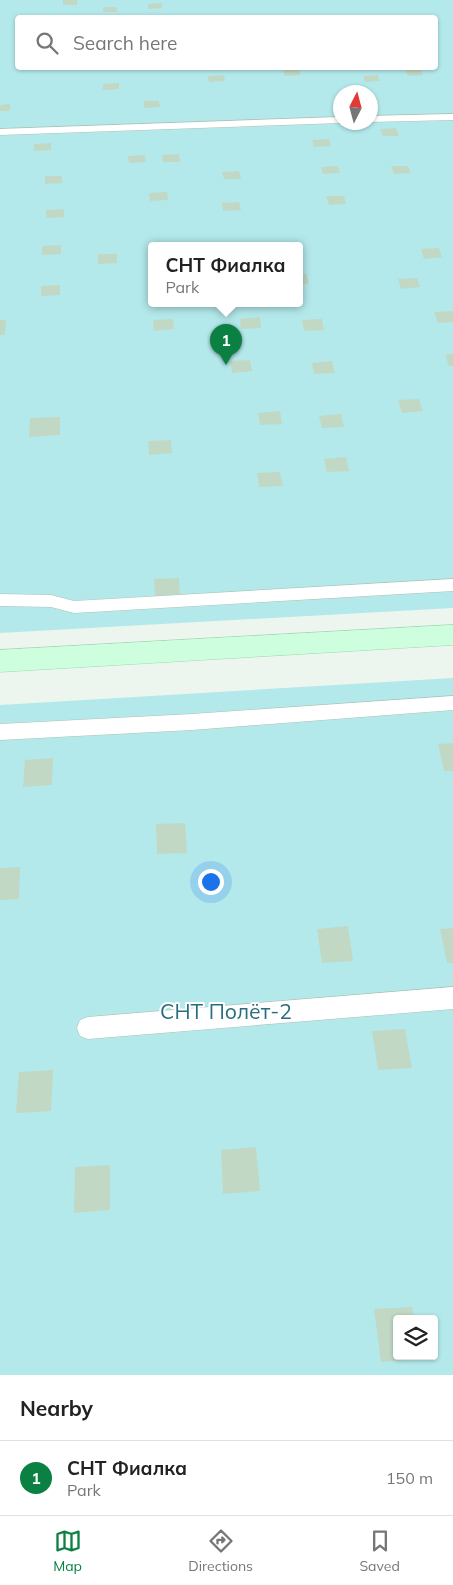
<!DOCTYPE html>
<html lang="en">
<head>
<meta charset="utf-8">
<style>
	body { margin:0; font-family:Mulish,sans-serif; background:#f2f2f2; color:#222 }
	.controls { position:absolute; right:15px; bottom:15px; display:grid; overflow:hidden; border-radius:5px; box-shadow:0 1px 4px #0004 }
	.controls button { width:45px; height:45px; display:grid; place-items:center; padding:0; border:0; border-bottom:1px solid #e0e0e0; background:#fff; color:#222; font:25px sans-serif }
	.compass { position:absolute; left:333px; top:85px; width:45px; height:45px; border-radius:50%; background:#fff; box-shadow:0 1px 4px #0004; rotate:6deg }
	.you { position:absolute; left:210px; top:881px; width:18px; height:18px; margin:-12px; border:4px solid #fff; border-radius:50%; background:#1a73e8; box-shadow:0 0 0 8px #1a73e833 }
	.badge { display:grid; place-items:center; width:32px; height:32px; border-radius:50%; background:#0b8043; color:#fff; font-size:16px; font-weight:700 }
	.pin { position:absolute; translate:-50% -41px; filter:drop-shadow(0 1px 2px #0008) }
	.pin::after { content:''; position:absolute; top:26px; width:18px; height:15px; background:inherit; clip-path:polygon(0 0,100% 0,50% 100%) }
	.popup { position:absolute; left:148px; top:242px; width:155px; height:65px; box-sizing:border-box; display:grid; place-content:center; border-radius:5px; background:#fff; filter:drop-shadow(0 1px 4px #0005); font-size:16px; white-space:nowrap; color:#767676 }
	.popup b { font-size:19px; color:#222 }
	.popup::after { content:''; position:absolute; left:50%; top:100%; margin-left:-10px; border:10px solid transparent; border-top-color:#fff }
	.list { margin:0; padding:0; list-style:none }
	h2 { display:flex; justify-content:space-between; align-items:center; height:65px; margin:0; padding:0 20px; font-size:21px }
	h2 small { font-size:16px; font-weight:400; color:#767676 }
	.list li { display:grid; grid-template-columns:32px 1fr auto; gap:15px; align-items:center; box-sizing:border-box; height:75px; padding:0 20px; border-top:1px solid #e0e0e0 }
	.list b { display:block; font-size:19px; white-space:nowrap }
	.list p { margin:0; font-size:16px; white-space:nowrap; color:#767676 }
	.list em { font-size:16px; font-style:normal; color:#767676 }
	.icon { flex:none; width:28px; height:28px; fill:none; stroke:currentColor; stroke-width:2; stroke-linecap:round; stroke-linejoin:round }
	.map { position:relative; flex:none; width:453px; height:1375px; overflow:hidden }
	.search { position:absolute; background:#fff; box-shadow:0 1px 4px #0004; left:15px; right:15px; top:15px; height:55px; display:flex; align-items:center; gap:12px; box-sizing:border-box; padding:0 18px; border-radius:5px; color:#767676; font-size:19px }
	.sheet { height:140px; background:#fff }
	nav { display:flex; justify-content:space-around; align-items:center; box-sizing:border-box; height:70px; border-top:1px solid #e0e0e0; background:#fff; font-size:14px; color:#767676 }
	nav a { display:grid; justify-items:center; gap:2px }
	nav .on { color:#0b8043 }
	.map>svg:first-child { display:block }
</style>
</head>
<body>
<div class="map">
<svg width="453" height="1375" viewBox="0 0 453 1375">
	<rect width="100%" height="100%" fill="#ecf6ef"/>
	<g fill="#b4e9eb" fill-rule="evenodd">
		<path d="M0,0h453v608l-453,25zM18,18h418v50h-418zM340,92h30v30h-30zM152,246h148v58h-148z"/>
		<path d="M453,678v697h-453v-670zM397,1319h37v37h-37z"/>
	</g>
	<g fill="#c1d8c5">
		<rect x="63" y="0" width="14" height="5"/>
		<path d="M162,3v5l-14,1v-5z"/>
		<rect x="103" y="7" width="14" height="5"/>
		<path d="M283,69h16l1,6 -15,1z"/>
		<path d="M420,69l3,6 -15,1 -3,-6z"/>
		<path d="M224,75l1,6 -16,1 -1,-6z"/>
		<path d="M378,75l2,6 -15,1 -2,-6z"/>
		<path d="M119,83v6l-16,1v-6z"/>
		<path d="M144,101h15l1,6 -16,1z"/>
		<path d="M10,104v7h-10v-6z"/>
		<path d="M396,128l3,8h-16l-3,-7z"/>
		<path d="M329,139l2,7 -17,1 -2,-7z"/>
		<path d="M51,143v7l-17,1v-7z"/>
		<path d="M179,154l1,8h-17l-1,-7z"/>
		<path d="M145,155l1,7 -17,1 -1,-7z"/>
		<path d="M338,166l2,7 -17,1 -2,-7z"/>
		<path d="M391,166h17l3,7 -17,1z"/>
		<path d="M239,171l2,8h-17l-2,-7z"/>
		<path d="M45,176h17v7l-17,1z"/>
		<path d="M167,192l1,8 -18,1 -1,-8z"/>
		<path d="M326,196h18l2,8 -17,1z"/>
		<path d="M239,202l2,8 -18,1 -1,-8z"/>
		<path d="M64,209v8l-18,1v-8z"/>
		<path d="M61,245v9l-19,1v-9z"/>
		<path d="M439,248l3,9 -18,2 -3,-10z"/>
		<path d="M98,254h19v9l-19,1z"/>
		<path d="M300,274h7l2,10h-9z"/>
		<path d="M417,278l3,9 -19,2 -3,-10z"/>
		<path d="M60,285v10l-19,1v-10z"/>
		<path d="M453,311v11l-15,1 -4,-11z"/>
		<path d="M260,317l1,11 -20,1 -1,-10z"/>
		<path d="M173,319l1,10 -20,2 -1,-11z"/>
		<path d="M322,319l2,11 -20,1 -2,-11z"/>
		<path d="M0,320h6l-1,15h-5z"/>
		<path d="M453,354v12h-4l-4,-11z"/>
		<path d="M250,360l2,11 -20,2 -2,-12z"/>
		<path d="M332,361l3,12 -21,1 -2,-11z"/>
		<path d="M419,399l4,12 -21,2 -4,-13z"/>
		<path d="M280,411l2,13 -22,1 -2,-12z"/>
		<path d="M341,414l3,13 -22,1 -3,-12z"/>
		<path d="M60,417v18l-31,2 1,-19z"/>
		<path d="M171,440l1,13 -23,2 -1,-14z"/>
		<path d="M346,457l3,14 -22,1 -3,-13z"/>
		<path d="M280,472l3,14 -24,1 -2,-14z"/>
		<path d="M179,578l1,16 -25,2 -1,-17z"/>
		<path d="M453,743v28h-9l-6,-27z"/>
		<path d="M53,758l-1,27 -29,2 2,-27z"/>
		<path d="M185,823l2,30 -30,1 -1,-30z"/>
		<path d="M20,867l-1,32 -19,1v-32z"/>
		<path d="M348,926l5,35 -31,2 -5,-34z"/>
		<path d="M453,928v35h-6l-7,-34z"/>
		<path d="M405,1029l7,39 -34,2 -6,-39z"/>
		<path d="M53,1070l-2,41 -35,2 3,-41z"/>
		<path d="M256,1147l4,44 -37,3 -2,-44z"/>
		<path d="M110,1165v45l-36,3 1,-46z"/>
		<path d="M412,1307l2,12h-17v37h22l1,3 -39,3 -7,-53z"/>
	</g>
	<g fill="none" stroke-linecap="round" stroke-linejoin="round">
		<defs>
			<g id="lane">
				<path d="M453,114v6l-83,2v-6z"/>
				<path d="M340,117v5h2l-2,1 -340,12v-6z"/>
				<path d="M453,579v12l-379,22 -23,-6 -51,-1v-12l51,1 23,6z"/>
				<path d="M453,696v14l-261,20 -192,10v-16l192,-10z"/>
				<path d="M453,987v22l-365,30 -8,-3 -3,-8 3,-8 8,-3z"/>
			</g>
			<path id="secondary" d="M453,625v20l-453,27v-22z"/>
		</defs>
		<use href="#lane" stroke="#aec2b2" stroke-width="1"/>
		<use href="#secondary" stroke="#9ddab0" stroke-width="1"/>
		<use href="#lane" fill="#fff" fill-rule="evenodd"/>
		<use href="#secondary" fill="#cdffde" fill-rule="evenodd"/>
	</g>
	<g text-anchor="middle" stroke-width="4" stroke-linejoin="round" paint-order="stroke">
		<g font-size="21" fill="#296e80" stroke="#fff">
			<text x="226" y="1019">СНТ Полёт-2</text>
		</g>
	</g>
</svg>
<div class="controls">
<button><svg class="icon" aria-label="layers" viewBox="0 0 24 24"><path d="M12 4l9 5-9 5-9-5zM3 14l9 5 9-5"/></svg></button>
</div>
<svg class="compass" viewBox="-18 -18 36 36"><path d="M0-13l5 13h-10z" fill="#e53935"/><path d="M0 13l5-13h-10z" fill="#767676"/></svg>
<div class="you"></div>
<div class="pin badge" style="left:226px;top:365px">1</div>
<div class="popup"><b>СНТ Фиалка</b>Park</div>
<div class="search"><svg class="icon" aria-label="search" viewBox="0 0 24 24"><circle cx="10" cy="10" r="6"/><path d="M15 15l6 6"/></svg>Search here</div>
</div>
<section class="sheet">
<h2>Nearby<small></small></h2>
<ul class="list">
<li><span class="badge">1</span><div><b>СНТ Фиалка</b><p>Park</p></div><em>150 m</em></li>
</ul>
</section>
<nav>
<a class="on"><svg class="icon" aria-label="map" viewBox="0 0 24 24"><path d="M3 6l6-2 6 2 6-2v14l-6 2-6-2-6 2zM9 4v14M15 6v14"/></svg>Map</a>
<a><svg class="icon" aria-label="directions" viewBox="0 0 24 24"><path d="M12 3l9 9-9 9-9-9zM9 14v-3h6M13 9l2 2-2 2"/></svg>Directions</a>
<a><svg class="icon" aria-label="saved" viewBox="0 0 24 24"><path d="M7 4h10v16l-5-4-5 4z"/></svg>Saved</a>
</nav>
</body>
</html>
